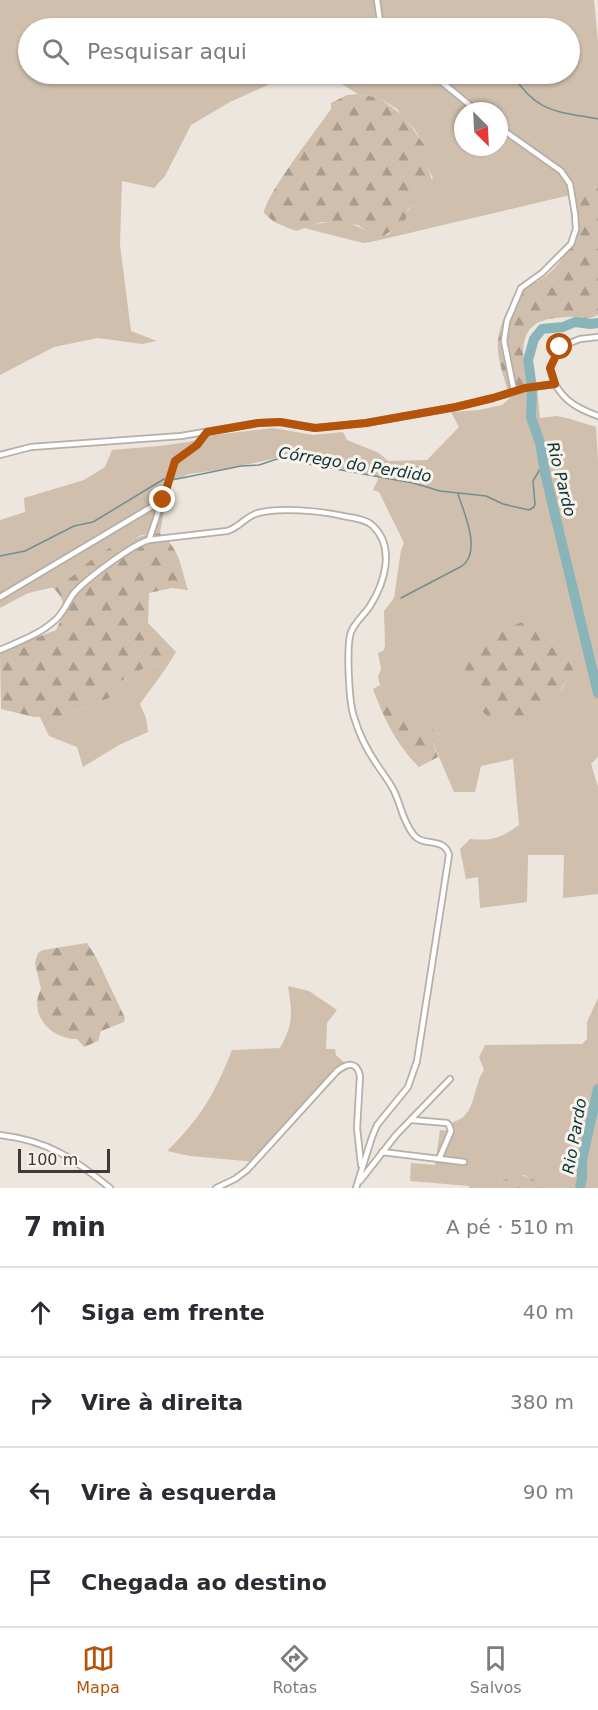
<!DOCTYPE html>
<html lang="pt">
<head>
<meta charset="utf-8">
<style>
	body { margin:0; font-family:"DejaVu Sans",sans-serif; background:#f7f7f7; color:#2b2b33 }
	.compass { position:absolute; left:454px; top:102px; width:54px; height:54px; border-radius:50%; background:#fff; box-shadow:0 2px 4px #0004; rotate:156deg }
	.scale { position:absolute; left:18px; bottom:15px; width:92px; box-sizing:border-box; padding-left:6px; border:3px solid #3c3936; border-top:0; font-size:16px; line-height:21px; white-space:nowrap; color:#3c3936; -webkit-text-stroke:4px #faf3eb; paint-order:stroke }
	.stop { position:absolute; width:18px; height:18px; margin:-14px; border:4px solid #b45309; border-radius:50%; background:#fff }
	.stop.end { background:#b45309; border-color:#fff; box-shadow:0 2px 6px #0008 }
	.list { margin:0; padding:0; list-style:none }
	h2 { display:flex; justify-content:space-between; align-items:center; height:78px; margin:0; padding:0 24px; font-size:26px }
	h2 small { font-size:20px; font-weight:400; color:#7c7c81 }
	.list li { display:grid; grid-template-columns:39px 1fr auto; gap:18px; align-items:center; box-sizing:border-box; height:90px; padding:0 24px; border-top:2px solid #e1e1e2 }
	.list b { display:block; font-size:22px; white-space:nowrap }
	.list em { font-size:20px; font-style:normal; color:#7c7c81 }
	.icon { flex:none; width:33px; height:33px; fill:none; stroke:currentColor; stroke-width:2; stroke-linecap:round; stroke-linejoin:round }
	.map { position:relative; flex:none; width:598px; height:1188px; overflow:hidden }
	.search { position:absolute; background:#fff; box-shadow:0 2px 4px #0004; left:18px; right:18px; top:18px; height:66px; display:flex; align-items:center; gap:15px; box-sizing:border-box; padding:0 21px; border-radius:33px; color:#7c7c81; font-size:22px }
	.sheet { height:438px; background:#fff }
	nav { display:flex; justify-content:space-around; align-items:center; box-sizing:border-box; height:84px; border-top:2px solid #e1e1e2; background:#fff; font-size:16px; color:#7c7c81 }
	nav a { display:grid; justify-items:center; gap:3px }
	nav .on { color:#b45309 }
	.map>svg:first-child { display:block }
</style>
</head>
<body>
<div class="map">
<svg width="598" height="1188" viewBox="0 0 598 1188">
	<defs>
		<pattern id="forest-firs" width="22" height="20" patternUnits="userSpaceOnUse" patternTransform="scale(1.5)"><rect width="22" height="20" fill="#cfbfac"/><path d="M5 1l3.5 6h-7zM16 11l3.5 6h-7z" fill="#a99c8d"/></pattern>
	</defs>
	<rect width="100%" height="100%" fill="#ede6de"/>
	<g fill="#cfbfac" fill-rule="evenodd">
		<path d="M0,0h594l4,42v145l-26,4 -2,4 -199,47 -8,1 -59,-15c21,-9 50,-9 67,7h17l24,-30 1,-17 4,-3 6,4 10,-11 -5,-10 1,-15 -14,-23 -18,-21 -18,-11 -21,-4 -18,-11 -15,-4h-22l-31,4 -42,19 -39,23 -26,51 -11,12 -32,-7 -2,64 11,86 26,10 -15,3 -44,-6 -44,9 -54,28zM28,28h542v46h-542zM463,111h36v36h-36z"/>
		<path d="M537,388l3,30 16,-2 11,2 29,9 2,34v296l-7,7 7,23v107l-35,4 1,-43h-36l-1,47 -47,6 -2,-31 -12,2 -6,-30 10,-10c23,2 31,-1 49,-14l-6,-66 -32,7 -6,26h-21l-21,-49 11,-6 -38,-25 -26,-27 -2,-8 3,-8 -3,-16 6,-3 1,-5 -1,-34 10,-13 7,-48 3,-7 -25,-51 -6,-2 6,-13 -98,-20 -49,11 -43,6 -20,9 -9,50 -18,2 -44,20 -23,22 -20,10 -27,6 -28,15v-88l25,-8 -1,-14 60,-18 21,-13 7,-17c17,-2 83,-5 93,-14l68,-8 40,7 30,-3 4,8 32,13 9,8 39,-1 32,-33 -8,-15 28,-2 23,-5 9,-8 16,-8zM512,626l58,31c6,22 -8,28 -19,45h-75l-13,-43 7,-12z"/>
		<path d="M150,665l16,3 -26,36 6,14 2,14 -29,13 -36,22 -6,-20 -28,-11 -9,-19h21l48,-19 10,-16z"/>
		<path d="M288,986l21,5 28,19 -10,13 -1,26h9l1,6 14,13 -15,9 -78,85 -67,-6 -23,-5c34,-33 48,-58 65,-101l48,-2c14,-25 12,-35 8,-62z"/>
		<path d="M598,998v190h-50l-24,-13 -16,3 -7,3 -5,7h-27v-2l-59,-5 1,-18 24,2 5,-35 12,1 1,-9c24,-6 19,-35 31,-52l-5,-13 6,-12 97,-1 5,-5v-17z"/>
	</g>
	<g fill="url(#forest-firs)">
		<path d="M358,94l21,4 25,18 26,37 -2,15 6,18 -6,6 -11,-7 -4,3 3,13 -9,9 -1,9c-10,7 -16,15 -27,19l-8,-3 -13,-10 -9,-1 -28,-2 -25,9 -22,-9 -10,-9c2,-19 54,-85 67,-104v-6l16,-8z"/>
		<path d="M598,187v128l-13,5c-10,-5 -18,-3 -28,-2 -44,3 -34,40 -30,71l-17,9c-5,-19 -14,-39 -12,-59 1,-10 11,-36 18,-43 6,-7 19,-12 27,-18 25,-18 41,-51 27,-81l1,-6z"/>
		<path d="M160,533c21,18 20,32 28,57l-16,-2 -23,5 -1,30 28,29 -10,16 -16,-3 -31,17 -10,16 -48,19h-27l-33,-8 -1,-57 56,-22c9,-16 12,-30 -4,-43 23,-8 28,-20 46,-32 18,-12 41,-20 62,-22z"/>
		<path d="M534,618c11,10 39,34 39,50 0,7 -7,14 -11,19 -4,5 -7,11 -11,15 -8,9 -43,24 -55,19 -23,-9 -28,-41 -33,-62l6,-12 43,-21z"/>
		<path d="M380,685l26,27 38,25 -11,6 5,14 -19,10c-22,-21 -36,-50 -46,-78z"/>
		<path d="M87,943l9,14 29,61 -1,4 -23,9 -3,10 -14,6 -7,-8c-27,0 -49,-25 -36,-50l-6,-26 3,-10 5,-3z"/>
		<path d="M516,1175c13,0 21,7 32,13h-52l5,-7z"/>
	</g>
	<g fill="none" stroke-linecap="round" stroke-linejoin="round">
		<g stroke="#718f92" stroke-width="1.5">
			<path d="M512,74c25,39 43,37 86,45"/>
			<path d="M0,556l25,-5 49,-25 19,-4 71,-43h13l64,-13 18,-1 18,-6 9,1 127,23 27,8 46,5 17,8 26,6 5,-3 1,-3 -2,-23 10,-17"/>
			<path d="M401,598l61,-32c20,-15 2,-53 -4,-72"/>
			<path d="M576,1188h5"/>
		</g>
		<g stroke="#88b4ba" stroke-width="10">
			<path d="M598,323l-8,1 -15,-2 -12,5 -21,2 -8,10 -6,21 4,28 -1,29 9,26 5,30 53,220"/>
			<path d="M580,1188l2,-10v-18l16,-71"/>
		</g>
		<defs>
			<g id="street">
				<path d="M377,0l4,28"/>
				<path d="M432,74l45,37"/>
				<path d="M499,127l62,44 9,13 5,30 1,15 -5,15 -29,29 -21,15 -14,33 -3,20 10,50"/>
				<path d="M555,384l-5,-16 10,-21 20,-8 18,-2"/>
				<path d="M207,432l-10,13 -22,16 -26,79 78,-9c12,-3 19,-15 31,-18 22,-6 63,-2 85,3 10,2 23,3 30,10 23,22 11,58 -3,80 -6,9 -15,16 -19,26 -5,14 -2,71 3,85 5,17 14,35 24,49 5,8 11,15 15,23 8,15 9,31 20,45 10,14 31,2 36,21l-32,206 -9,26 -31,38 -5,12 -16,51"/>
				<path d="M0,455l31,-8 150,-11 77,-13 22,-1 35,6 51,-5 90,-16 37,-9 32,-10 30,-4c10,18 24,25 43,32"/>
				<path d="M0,597l163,-97"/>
				<path d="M0,650c18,-8 38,-15 53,-28 11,-8 13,-19 21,-29 11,-13 59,-49 75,-53"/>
				<path d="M412,1120l35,3 2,2 2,6 -12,28"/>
				<path d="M0,1135c49,6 73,23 110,53"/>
				<path d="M382,1152l82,10"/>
				<path d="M360,1181l36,-46 54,-56"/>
				<path d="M216,1188l19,-9 12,-9 90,-99c10,-8 20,-10 23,5l-3,52 4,37"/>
			</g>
		</defs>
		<use href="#street" stroke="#b5afa7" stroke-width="8"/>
		<use href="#street" stroke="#fff" stroke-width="4.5"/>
	</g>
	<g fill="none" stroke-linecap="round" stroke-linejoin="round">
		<path stroke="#b45309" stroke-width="8" d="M163,500l12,-39 22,-16 10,-13 51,-9 22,-1 35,6 51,-5 90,-16 37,-9 32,-10 30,-4 -5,-16 10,-21"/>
	</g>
	<g text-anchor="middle" stroke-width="6" stroke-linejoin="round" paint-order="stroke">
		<g font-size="16" font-style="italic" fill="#073439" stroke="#faf3eb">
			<text transform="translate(355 464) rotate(9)" y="6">Córrego do Perdido</text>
			<text transform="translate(562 479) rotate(76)" y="6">Rio Pardo</text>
			<text transform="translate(574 1136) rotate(-80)" y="6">Rio Pardo</text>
		</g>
	</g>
</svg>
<svg class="compass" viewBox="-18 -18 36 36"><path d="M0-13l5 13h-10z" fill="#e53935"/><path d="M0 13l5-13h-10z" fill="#7c7c81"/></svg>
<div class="scale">100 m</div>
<div class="stop" style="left:560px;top:347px"></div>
<div class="stop end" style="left:163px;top:500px"></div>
<div class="search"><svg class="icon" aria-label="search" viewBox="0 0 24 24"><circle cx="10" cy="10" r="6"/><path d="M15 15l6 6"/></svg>Pesquisar aqui</div>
</div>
<section class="sheet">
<h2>7 min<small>A pé · 510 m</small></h2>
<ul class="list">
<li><svg class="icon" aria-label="ahead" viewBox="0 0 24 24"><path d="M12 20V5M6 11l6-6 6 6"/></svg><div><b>Siga em frente</b></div><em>40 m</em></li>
<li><svg class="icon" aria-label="right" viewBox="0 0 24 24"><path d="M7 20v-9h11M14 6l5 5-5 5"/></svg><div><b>Vire à direita</b></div><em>380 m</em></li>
<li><svg class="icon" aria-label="left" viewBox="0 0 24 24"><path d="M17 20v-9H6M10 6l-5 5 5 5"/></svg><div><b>Vire à esquerda</b></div><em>90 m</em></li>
<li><svg class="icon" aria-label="arrive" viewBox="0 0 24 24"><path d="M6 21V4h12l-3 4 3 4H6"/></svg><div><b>Chegada ao destino</b></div></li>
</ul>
</section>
<nav>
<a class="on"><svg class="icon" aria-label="map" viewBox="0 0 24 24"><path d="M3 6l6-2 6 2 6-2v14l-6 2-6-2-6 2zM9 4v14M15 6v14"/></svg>Mapa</a>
<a><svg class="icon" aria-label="directions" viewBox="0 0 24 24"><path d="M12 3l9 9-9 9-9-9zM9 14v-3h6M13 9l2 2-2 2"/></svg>Rotas</a>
<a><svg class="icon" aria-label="saved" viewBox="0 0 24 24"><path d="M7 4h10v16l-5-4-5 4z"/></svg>Salvos</a>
</nav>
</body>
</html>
